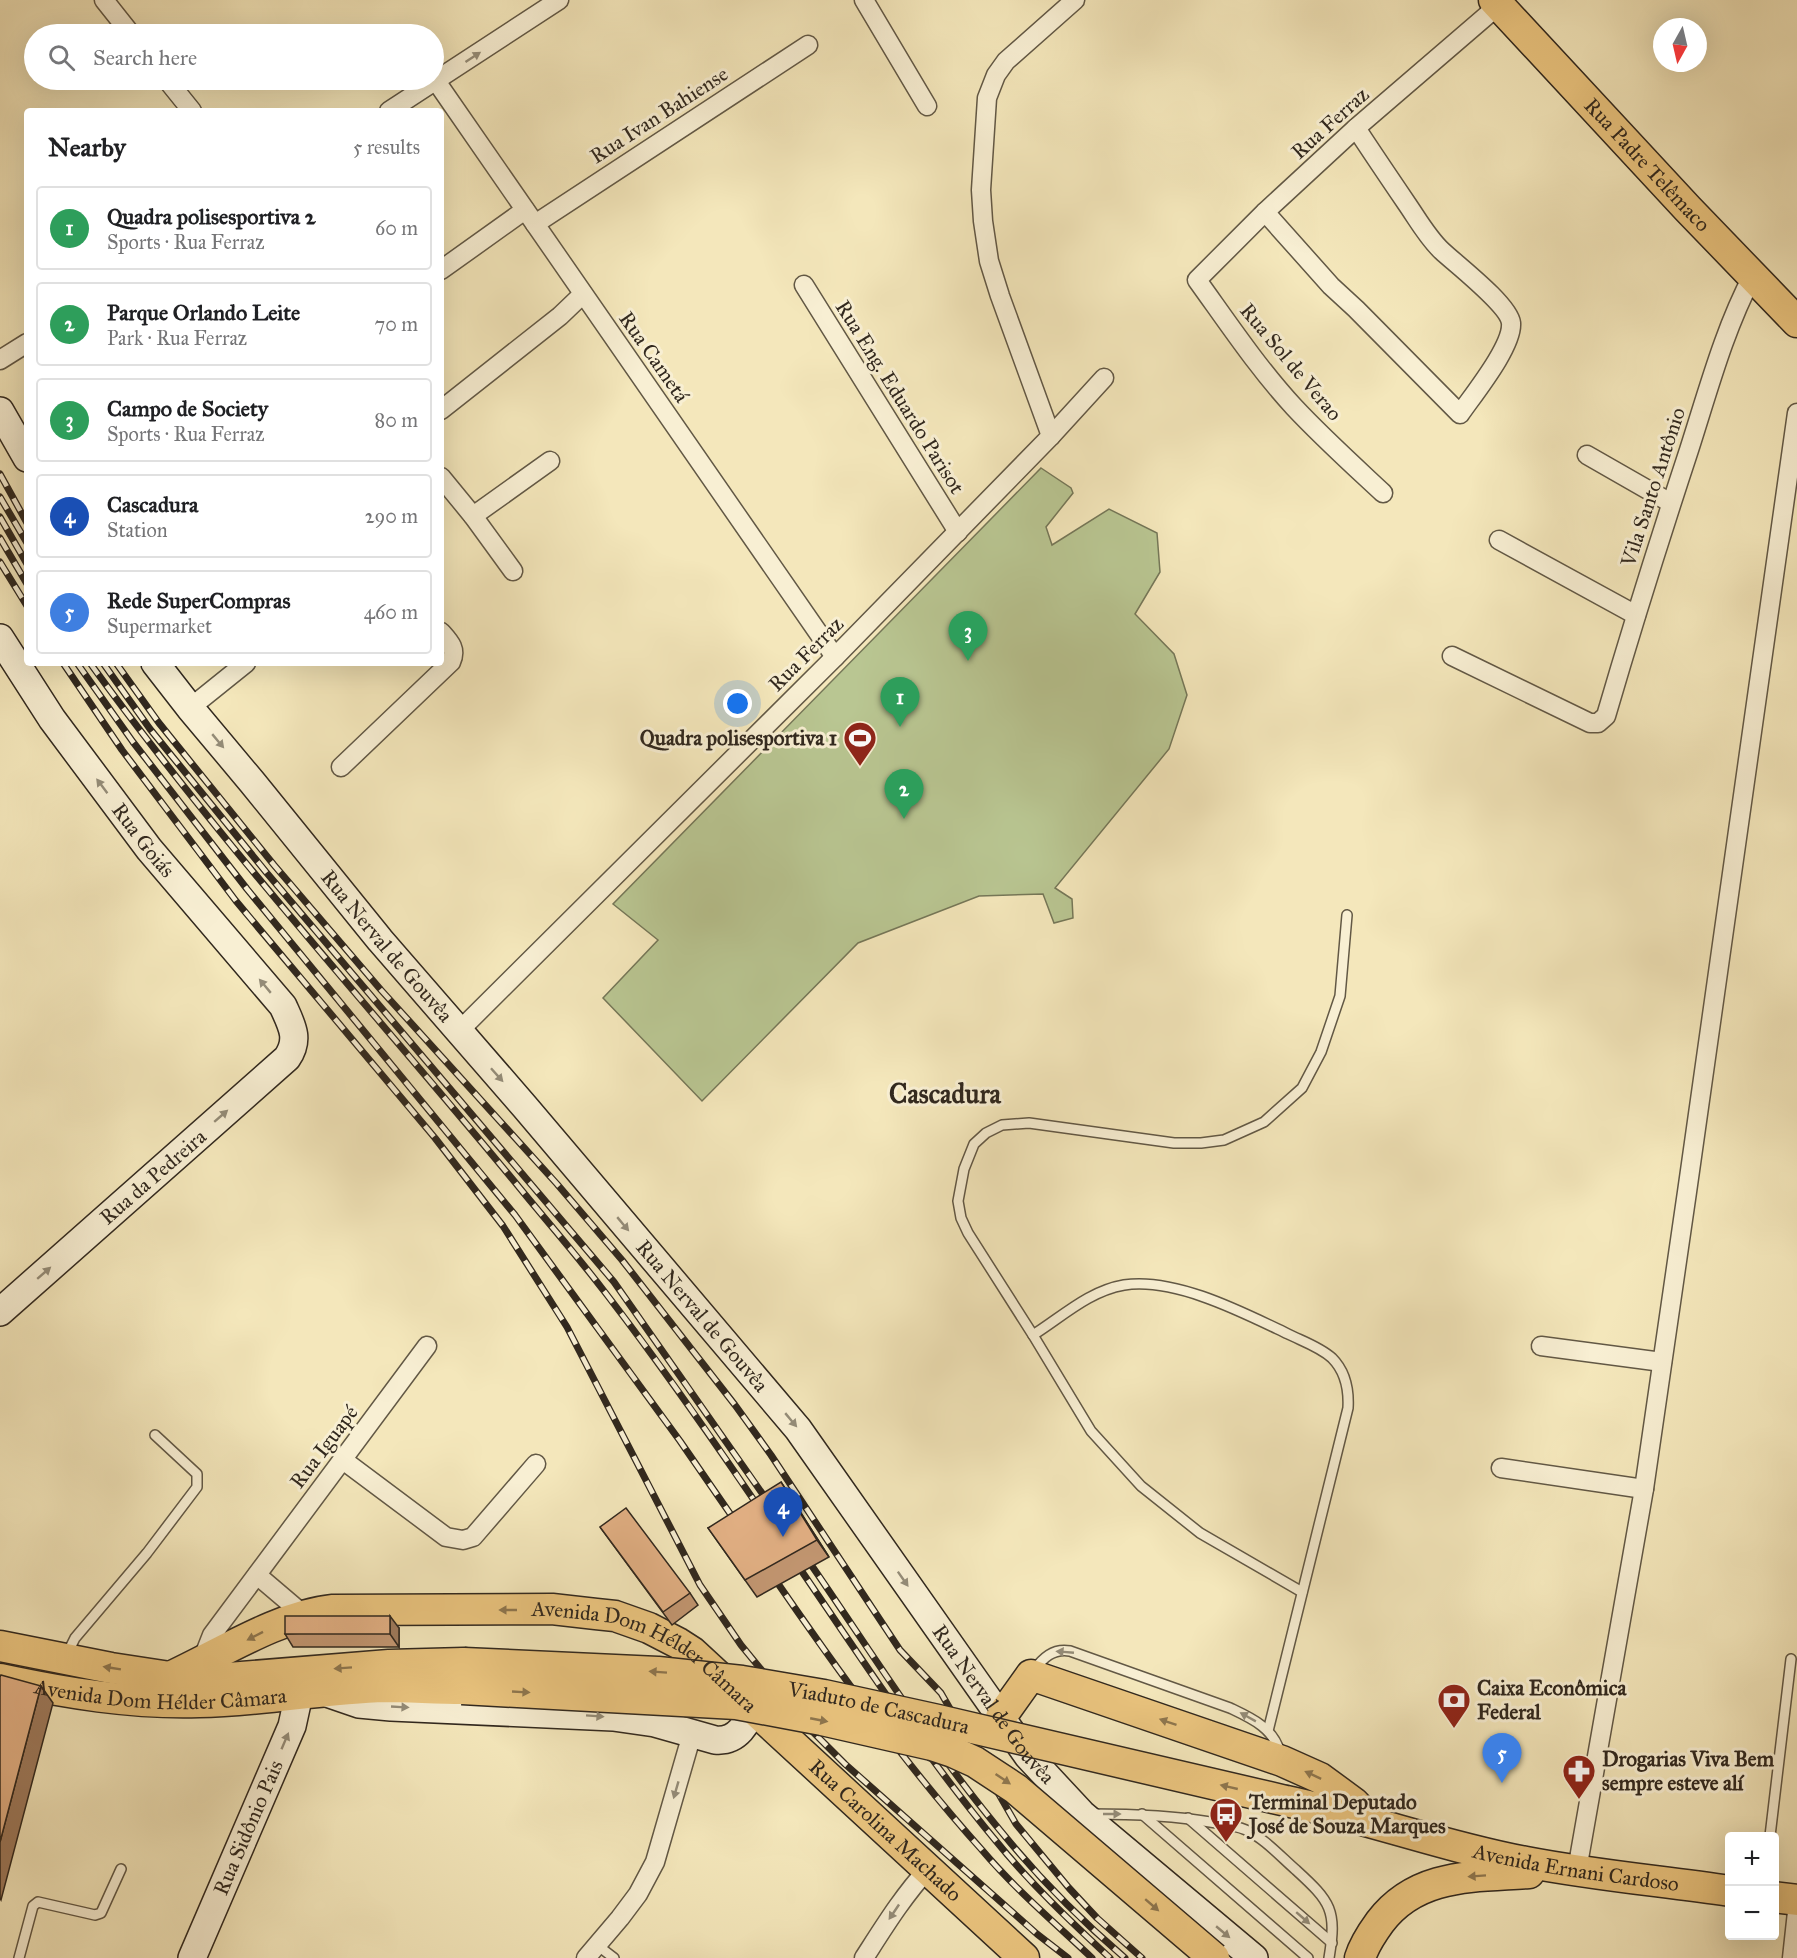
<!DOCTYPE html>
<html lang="en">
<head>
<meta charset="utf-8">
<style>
	body { margin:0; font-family:"IM FELL Great Primer",serif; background:#f2f2f2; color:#202124 }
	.controls { position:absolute; right:18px; bottom:18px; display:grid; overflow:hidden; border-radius:6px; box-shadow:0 6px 24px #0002 }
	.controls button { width:54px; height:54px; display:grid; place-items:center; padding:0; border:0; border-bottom:2px solid #e0e0e0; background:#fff; color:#202124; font:30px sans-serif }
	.compass { position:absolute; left:1653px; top:18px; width:54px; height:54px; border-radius:50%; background:#fff; box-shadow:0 6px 24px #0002; rotate:188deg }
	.you { position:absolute; left:738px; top:704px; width:21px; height:21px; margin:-15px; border:4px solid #fff; border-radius:50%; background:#1a73e8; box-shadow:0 0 0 9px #1a73e833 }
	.badge { display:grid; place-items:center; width:39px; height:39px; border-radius:50%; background:#7c3aed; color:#fff; font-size:20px; font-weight:700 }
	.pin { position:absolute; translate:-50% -50px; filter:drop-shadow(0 2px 3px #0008) }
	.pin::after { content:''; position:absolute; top:32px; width:21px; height:18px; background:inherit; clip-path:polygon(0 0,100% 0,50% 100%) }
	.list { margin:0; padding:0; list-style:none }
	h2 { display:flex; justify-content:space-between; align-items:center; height:78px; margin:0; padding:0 24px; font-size:26px }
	h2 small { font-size:20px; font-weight:400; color:#757577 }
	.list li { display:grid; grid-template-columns:39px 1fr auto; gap:18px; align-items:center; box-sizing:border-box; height:84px; margin:0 12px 12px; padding:0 12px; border:2px solid #e0e0e0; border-radius:6px }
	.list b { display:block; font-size:22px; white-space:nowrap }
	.list p { margin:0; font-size:20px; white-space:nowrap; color:#757577 }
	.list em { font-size:20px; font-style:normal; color:#757577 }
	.icon { flex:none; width:33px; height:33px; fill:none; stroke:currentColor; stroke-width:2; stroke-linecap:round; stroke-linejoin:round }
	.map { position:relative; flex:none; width:1797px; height:1958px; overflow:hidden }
	.search { position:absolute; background:#fff; box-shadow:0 6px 24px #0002; left:24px; top:24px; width:420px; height:66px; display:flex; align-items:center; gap:15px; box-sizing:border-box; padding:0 21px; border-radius:33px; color:#757577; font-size:22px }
	.panel { position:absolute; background:#fff; box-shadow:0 6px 24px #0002; left:24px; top:108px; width:420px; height:558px; border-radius:6px }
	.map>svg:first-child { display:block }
</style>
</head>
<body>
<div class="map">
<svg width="1797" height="1958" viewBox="0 0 1797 1958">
	<rect width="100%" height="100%" fill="#f4e7bb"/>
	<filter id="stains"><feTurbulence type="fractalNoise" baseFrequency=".00333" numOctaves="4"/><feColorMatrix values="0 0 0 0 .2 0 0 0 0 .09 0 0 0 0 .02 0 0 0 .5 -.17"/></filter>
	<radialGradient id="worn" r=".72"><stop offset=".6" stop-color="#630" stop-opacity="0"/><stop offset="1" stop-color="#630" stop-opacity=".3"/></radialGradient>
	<path fill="#b9c692" stroke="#757758" stroke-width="1.5" d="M1041,468l30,20 2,5 -27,34 6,18 57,-36 48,24 3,39 -25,42 39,40 13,41 -18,54 -114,139 17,11 1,19 -19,5 -11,-29 -64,2 -121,47 -156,158 -99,-103 55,-58 -45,-36z"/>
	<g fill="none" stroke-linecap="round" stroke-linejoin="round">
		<defs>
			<g id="lane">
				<path d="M1033,1335l58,96 50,55 59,47 102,59"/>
				<path d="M67,1654l8,-16 72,-85 50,-66v-13l-42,-39"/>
				<path d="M1033,1671c10,-13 20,-23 37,-20l160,57c21,10 44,20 50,45"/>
				<path d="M1268,1731l80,-323c1,-18 -2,-36 -16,-50 -12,-11 -30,-17 -44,-24 -44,-21 -113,-57 -164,-49 -35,6 -61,31 -91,50l-65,-102 -7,-15 -3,-17 6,-32 10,-25 12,-11 16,-8 27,-2 145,20h27l23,-3 40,-18 38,-34 19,-36 19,-56 7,-81"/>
				<path d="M1091,1814c40,0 79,1 119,8 12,2 25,3 36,8 18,8 35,27 50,40 35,32 41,40 33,88"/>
				<path d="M1142,1814l166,144"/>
				<path d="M1188,1818l144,125"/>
				<path d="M1770,1836l21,-177"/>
				<path d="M597,1945l17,13"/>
				<path d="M19,1958l14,-52 5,-4 57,13 6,-2 20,-44"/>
			</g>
			<g id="street">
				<path d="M104,0l27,34"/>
				<path d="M864,0l63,106"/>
				<path d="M167,80l25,31"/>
				<path d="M436,81l399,576"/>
				<path d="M389,111l170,-111"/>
				<path d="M1265,212l66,74 25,23 104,105c13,-19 53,-68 51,-91 -2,-18 -54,-58 -69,-72 -14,-13 -24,-31 -35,-47 -17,-25 -34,-50 -51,-76"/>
				<path d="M535,224l273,-179"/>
				<path d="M441,270l84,-60"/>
				<path d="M804,285l154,247"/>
				<path d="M0,360l27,-17"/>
				<path d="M441,410l119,-94 23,-22"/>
				<path d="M1051,436l-51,-140 -11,-35 -6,-40 -2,-31 6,-92 9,-23 10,-14 69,-61"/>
				<path d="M1587,455l84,48"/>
				<path d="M441,477l32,39 40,55"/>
				<path d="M1383,493c-30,-28 -61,-56 -89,-86 -36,-39 -66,-84 -97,-127l68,-68 91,-84 143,-123"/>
				<path d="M473,516l77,-55"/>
				<path d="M1499,540l137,75"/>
				<path d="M1452,656l138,67h8l8,-7c26,-89 54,-178 83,-266 19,-59 35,-120 64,-175"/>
				<path d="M190,708l56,-45"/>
				<path d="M341,767l110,-105c6,-13 -1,-20 -10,-30"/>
				<path d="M458,1032l377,-375 216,-221 53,-58"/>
				<path d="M1541,1346l121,16"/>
				<path d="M343,1460l103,77 17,3 10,-3 63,-73"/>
				<path d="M1501,1468l143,21"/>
				<path d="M257,1575l47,40"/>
				<path d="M201,1663l11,-28 215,-289"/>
				<path d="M1577,1870l67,-381 43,-297 110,-779"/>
				<path d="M586,1958l34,-40 18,-24 17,-32 37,-128"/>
				<path d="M864,1958c20,-31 39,-62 64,-89"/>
				<path d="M1792,1958l5,-46"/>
			</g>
			<g id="secondary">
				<path d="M0,411l27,47"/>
				<path id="s1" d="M0,638l52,81 97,130 134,157c9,20 17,33 4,52l-287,254"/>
				<path id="s2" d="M155,663l35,45 62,74 128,158 145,167 273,322 230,327 54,58 172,144"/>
				<path d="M324,1692l35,12 32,3 222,10 42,6 60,17c21,2 36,-16 34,-37"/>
				<path id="s3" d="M192,1958l100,-232 7,-32"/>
			</g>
			<g id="primary">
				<path id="s4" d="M1494,0l194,209 109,113"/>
				<path d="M0,1646l111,22 59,9 46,2 173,-14 75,-2"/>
				<path id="s5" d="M170,1677c50,-23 108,-61 163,-67l219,-1 44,5 19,2 34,12 29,15 14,9 332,306"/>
				<path id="s6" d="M0,1679c65,14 132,25 199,23 62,-1 123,-13 186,-15 25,0 51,2 77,2"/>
				<path d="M1001,1717l30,-42 251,86 38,17 34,25 16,17"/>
				<path id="s7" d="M1286,1801c81,17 159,46 240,61 67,13 136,19 204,29"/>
				<path d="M1774,1897l23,3"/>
				<path d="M1360,1958c4,-13 12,-25 20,-36 37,-49 94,-45 149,-49"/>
			</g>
		</defs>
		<use href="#lane" stroke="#625845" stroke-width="12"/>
		<use href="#street" stroke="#625845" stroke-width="21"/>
		<use href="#secondary" stroke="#31281e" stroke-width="30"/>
		<use href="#primary" stroke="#31281e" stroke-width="33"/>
		<use href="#lane" stroke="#f8efd3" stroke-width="9"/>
		<use href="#street" stroke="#f8efd3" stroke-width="18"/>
		<use href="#secondary" stroke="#f8efd3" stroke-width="27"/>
		<use href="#primary" stroke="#eac47e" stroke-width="30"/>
		<defs>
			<g id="rail">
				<path d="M0,474l27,49"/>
				<path d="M0,497l27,46"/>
				<path d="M0,517l27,47"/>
				<path d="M0,538l27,46"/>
				<path d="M0,562l27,44"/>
				<path d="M63,663l59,87 114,151 199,237 68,88 64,101 133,258 41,60 68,83 36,36 192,170 31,24"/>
				<path d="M77,663l56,79 114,147 268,326 165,226 60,87"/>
				<path d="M90,663c131,181 282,346 424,518 30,37 61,72 90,110 55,71 107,146 158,221"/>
				<path d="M103,663l47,66 116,143 348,410 157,224"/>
				<path d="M116,663l43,60 115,142 107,125 176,194 65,76 113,145 36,50 129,195 41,43 75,131 53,64 28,30 45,40"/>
				<path d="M803,1553c66,95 127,194 201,282 36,44 78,86 121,123"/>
				<path d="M792,1557c66,96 129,194 204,284 34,42 74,80 114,117"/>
				<path d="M770,1572c66,96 134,191 212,278 33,39 73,73 110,108"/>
			</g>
		</defs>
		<use href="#rail" stroke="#31281e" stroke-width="7"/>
		<use href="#rail" stroke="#f8efd3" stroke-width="4.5" stroke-dasharray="14" stroke-linecap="butt"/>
		<defs>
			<g id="primary-bridge">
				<path id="s8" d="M464,1663l194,9 84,9 82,14 114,25 348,81"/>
				<path d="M462,1689l274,15 86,16 110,25 21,7 22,10 41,27 198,169"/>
			</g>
		</defs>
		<use href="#primary-bridge" stroke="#31281e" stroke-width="33" stroke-linecap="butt"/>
		<use href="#primary-bridge" stroke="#eac47e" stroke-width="30"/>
	</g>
	<g fill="#c29671" stroke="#31281e" stroke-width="1.5">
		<path d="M792,1499l37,58 -72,40 -49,-69z"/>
		<path d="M600,1527l90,66 8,12 -26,20z"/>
		<path d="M399,1628v19h-106l-8,-13z"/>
	</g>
	<g fill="#9e7a5c" stroke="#31281e" stroke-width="1.5">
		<path d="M781,1482l11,17 37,58 -12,-17z"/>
		<path d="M390,1616l9,12v19l-9,-13z"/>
		<path d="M41,1686l12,17 -52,197 -1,-2v-56z"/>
	</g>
	<g fill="#e1af83" stroke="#31281e" stroke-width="1.5">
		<path d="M781,1482l36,58 -72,40 -37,-52z"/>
		<path d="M626,1508l64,85 -27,19 -63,-85z"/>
		<rect x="285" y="1616" width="105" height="18"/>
		<path d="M1,1675l40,11 -41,156v-165z"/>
	</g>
	<defs><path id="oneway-solid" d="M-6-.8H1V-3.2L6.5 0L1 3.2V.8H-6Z" transform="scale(1.5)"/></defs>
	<g fill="#948c78">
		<use href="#oneway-solid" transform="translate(473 57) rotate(-33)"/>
		<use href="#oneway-solid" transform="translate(218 741) rotate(50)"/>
		<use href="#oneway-solid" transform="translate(102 786) rotate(-127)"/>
		<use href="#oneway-solid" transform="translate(265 986) rotate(-130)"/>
		<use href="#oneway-solid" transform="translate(497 1075) rotate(48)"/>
		<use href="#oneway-solid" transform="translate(221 1116) rotate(-41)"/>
		<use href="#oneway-solid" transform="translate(623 1224) rotate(50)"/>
		<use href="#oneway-solid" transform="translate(44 1273) rotate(-41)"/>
		<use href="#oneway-solid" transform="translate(791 1420) rotate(50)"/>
		<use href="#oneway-solid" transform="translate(903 1579) rotate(55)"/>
		<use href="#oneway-solid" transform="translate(1065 1652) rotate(-175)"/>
		<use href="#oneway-solid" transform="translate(400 1707) rotate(3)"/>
		<use href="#oneway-solid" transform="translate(595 1716) rotate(4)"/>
		<use href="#oneway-solid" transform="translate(1248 1717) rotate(-151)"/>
		<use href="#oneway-solid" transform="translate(285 1741) rotate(-67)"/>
		<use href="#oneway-solid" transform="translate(676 1790) rotate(106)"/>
		<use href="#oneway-solid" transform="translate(1112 1814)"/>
		<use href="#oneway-solid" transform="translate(894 1912) rotate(124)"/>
		<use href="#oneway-solid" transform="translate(1303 1918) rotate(41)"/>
		<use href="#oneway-solid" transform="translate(1223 1932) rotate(40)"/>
	</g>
	<g fill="#8e764e">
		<use href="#oneway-solid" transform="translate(508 1610) rotate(180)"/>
		<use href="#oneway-solid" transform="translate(255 1636) rotate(153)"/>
		<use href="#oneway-solid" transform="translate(112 1668) rotate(-171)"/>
		<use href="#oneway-solid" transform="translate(343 1668) rotate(176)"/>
		<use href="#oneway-solid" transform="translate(658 1672) rotate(-176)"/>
		<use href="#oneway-solid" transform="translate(521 1692) rotate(3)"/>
		<use href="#oneway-solid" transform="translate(819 1720) rotate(11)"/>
		<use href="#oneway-solid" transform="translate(1168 1722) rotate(-161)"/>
		<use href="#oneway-solid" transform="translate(1313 1775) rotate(-155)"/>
		<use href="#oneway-solid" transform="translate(1003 1779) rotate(34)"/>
		<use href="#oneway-solid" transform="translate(1229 1787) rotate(-167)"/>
		<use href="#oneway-solid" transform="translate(1477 1876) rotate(176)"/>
		<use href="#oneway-solid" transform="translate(1152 1905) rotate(41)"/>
	</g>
	<defs>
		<symbol id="stadium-pin" viewBox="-11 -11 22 30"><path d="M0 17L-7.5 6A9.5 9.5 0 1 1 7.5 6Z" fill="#8f2418" stroke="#f8efd3"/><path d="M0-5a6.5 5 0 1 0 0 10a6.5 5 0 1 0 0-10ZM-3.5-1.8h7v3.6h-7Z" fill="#fff"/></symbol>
		<symbol id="bank-pin" viewBox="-11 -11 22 30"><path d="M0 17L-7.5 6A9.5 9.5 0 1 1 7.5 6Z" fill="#8f2418" stroke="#f8efd3"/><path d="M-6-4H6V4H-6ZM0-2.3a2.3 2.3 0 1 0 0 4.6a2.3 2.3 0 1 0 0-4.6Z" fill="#fff"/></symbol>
		<symbol id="pharmacy-pin" viewBox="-11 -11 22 30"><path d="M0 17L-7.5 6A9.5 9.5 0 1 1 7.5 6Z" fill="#8f2418" stroke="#f8efd3"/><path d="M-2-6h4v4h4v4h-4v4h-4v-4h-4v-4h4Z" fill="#fff"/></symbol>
		<symbol id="bus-pin" viewBox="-11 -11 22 30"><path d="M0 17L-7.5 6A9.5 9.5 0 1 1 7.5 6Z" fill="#8f2418" stroke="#f8efd3"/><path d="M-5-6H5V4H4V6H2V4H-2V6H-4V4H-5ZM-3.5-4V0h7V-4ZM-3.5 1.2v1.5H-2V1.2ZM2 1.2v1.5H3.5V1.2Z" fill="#fff"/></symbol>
	</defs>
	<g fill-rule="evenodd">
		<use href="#stadium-pin" x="841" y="719" width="38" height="52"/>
		<use href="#bank-pin" x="1435" y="1681" width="38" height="52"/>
		<use href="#pharmacy-pin" x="1560" y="1752" width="38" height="52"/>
		<use href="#bus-pin" x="1207" y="1795" width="38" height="52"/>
	</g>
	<g text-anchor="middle" stroke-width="6" stroke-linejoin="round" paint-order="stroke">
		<g font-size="21" fill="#31281e" stroke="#f8efd3">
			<text transform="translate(659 115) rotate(-33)" y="7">Rua Ivan Bahiense</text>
			<text transform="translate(1330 123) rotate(-42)" y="7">Rua Ferraz</text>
			<text dy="7" stroke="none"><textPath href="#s4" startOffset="225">Rua Padre Telêmaco</textPath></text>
			<text transform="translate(654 357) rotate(55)" y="7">Rua Cametá</text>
			<text transform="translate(1291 362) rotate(50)" y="7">Rua Sol de Verao</text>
			<text transform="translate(900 397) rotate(58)" y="7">Rua Eng. Eduardo Parisot</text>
			<text transform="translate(1653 487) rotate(-72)" y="7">Vila Santo Antônio</text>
			<text transform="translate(806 654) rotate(-45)" y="7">Rua Ferraz</text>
			<text dy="7" stroke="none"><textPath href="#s1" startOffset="248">Rua Goiás</textPath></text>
			<text dy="7" stroke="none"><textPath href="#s2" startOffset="366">Rua Nerval de Gouvêa</textPath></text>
			<text transform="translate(153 1177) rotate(-41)" y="7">Rua da Pedreira</text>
			<text dy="7" stroke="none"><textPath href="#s2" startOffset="852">Rua Nerval de Gouvêa</textPath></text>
			<text transform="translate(324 1447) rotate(-53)" y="7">Rua Iguapé</text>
			<text dy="7" stroke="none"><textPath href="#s5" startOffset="502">Avenida Dom Hélder Câmara</textPath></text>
			<text dy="7" stroke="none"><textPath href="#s6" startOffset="162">Avenida Dom Hélder Câmara</textPath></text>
			<text dy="7" stroke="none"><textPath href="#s2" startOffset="1338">Rua Nerval de Gouvêa</textPath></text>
			<text dy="7" stroke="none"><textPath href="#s8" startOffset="418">Viaduto de Cascadura</textPath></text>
			<text dy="7" stroke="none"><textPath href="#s3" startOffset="142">Rua Sidônio Pais</textPath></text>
			<text dy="7" stroke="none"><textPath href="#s5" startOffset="808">Rua Carolina Machado</textPath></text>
			<text dy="7" stroke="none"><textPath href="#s7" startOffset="298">Avenida Ernani Cardoso</textPath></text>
		</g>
		<g font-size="21" font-weight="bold" fill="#31281e" stroke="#f8efd3" text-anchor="start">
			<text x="837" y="745" text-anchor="end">Quadra polisesportiva 1</text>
			<text x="1477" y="1695">Caixa Econômica<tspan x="1477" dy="24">Federal</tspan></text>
			<text x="1602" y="1766">Drogarias Viva Bem<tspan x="1602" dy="24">sempre esteve alí</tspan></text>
			<text x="1249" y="1809">Terminal Deputado<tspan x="1249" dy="24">José de Souza Marques</tspan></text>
		</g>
		<g font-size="27" font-weight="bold" fill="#31281e" stroke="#f8efd3">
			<text x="945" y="1103">Cascadura</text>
		</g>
	</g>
	<rect width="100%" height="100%" filter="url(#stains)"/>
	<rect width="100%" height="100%" fill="url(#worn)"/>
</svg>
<div class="controls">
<button>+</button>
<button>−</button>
</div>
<svg class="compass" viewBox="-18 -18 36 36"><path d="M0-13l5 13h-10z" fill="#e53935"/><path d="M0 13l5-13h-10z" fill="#757577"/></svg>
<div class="you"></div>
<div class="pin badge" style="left:900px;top:727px;background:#2e9e5b">1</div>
<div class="pin badge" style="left:904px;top:819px;background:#2e9e5b">2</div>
<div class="pin badge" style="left:968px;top:661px;background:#2e9e5b">3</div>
<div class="pin badge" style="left:783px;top:1537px;background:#1a4fb4">4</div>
<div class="pin badge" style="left:1502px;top:1783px;background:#3f7fe0">5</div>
<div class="search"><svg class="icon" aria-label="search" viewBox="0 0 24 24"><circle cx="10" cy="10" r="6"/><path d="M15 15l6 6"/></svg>Search here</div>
<section class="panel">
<h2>Nearby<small>5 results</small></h2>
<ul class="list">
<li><span class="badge" style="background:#2e9e5b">1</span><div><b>Quadra polisesportiva 2</b><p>Sports · Rua Ferraz</p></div><em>60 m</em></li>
<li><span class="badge" style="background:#2e9e5b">2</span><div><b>Parque Orlando Leite</b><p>Park · Rua Ferraz</p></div><em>70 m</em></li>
<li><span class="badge" style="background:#2e9e5b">3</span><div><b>Campo de Society</b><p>Sports · Rua Ferraz</p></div><em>80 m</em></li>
<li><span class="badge" style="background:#1a4fb4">4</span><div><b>Cascadura</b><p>Station</p></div><em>290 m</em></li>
<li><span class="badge" style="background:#3f7fe0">5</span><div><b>Rede SuperCompras</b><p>Supermarket</p></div><em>460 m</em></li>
</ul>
</section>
</div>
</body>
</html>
